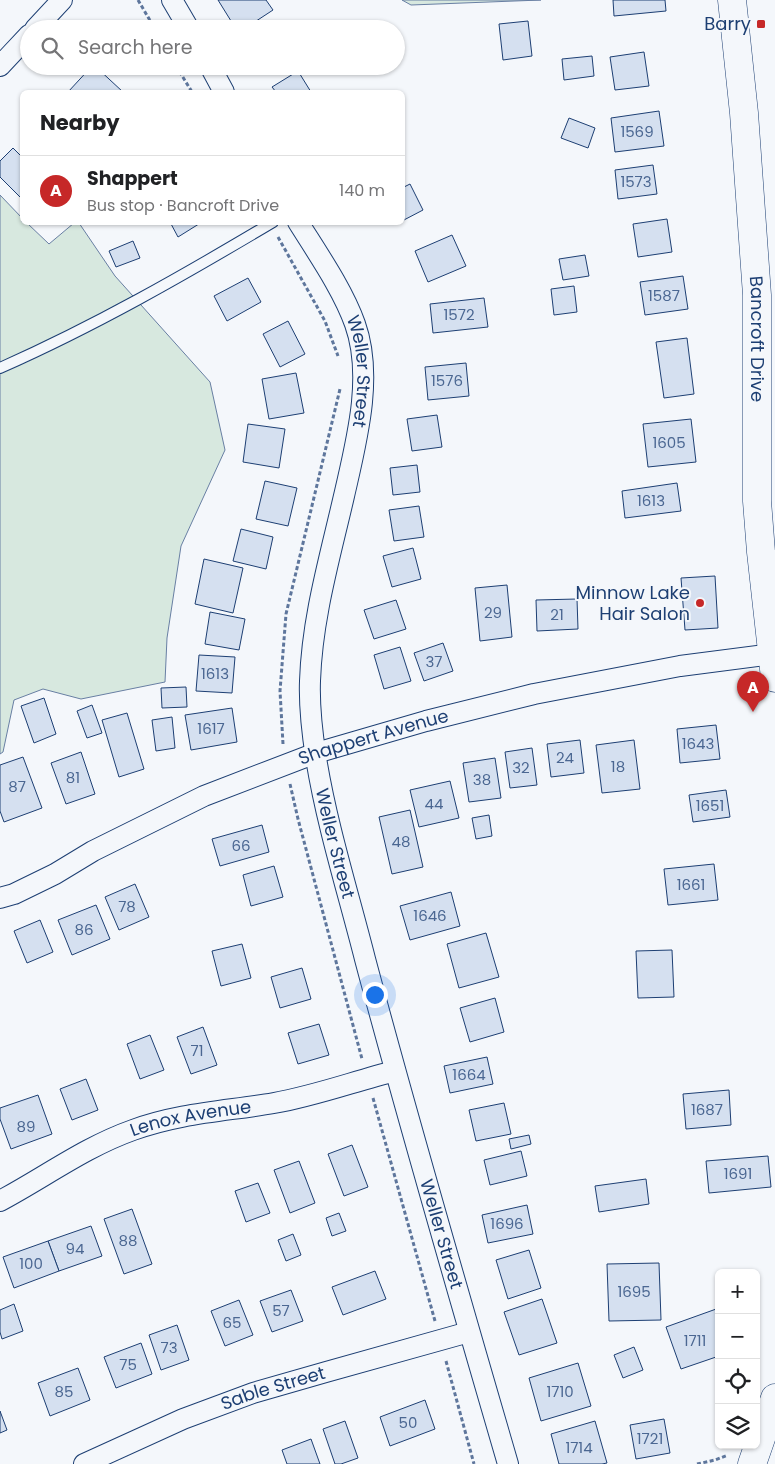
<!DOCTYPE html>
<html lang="en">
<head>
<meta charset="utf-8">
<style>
	body { margin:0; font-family:Poppins,sans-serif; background:#f2f2f2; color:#202124 }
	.controls { position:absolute; right:15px; bottom:15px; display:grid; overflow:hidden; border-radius:8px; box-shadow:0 1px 4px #0004 }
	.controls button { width:45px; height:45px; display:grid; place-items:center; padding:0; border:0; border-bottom:1px solid #e0e0e0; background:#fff; color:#202124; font:25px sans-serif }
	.you { position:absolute; left:374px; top:994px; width:18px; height:18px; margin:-12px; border:4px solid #fff; border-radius:50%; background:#1a73e8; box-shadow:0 0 0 8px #1a73e833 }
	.badge { display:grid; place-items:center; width:32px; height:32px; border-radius:50%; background:#c62828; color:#fff; font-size:16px; font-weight:700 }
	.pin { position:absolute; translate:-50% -41px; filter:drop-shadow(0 1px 2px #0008) }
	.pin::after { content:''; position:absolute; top:26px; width:18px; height:15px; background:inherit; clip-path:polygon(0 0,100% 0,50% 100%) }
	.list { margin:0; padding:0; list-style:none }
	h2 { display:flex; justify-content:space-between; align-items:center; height:65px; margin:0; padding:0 20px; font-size:21px }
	h2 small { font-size:16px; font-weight:400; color:#757577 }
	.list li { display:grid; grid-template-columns:32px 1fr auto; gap:15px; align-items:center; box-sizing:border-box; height:70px; padding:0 20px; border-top:1px solid #e0e0e0 }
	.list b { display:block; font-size:19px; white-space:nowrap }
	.list p { margin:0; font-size:16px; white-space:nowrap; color:#757577 }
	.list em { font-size:16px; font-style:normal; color:#757577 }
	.icon { flex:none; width:28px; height:28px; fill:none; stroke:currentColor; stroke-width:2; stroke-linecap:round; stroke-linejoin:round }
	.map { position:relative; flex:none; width:775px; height:1464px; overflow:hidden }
	.search { position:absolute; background:#fff; box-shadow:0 1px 4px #0004; left:20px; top:20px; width:385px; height:55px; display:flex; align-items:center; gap:12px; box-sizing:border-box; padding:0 18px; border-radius:28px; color:#757577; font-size:19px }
	.panel { position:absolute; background:#fff; box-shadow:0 1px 4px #0004; left:20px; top:90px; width:385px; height:135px; border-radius:8px }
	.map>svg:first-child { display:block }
</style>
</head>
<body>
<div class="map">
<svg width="775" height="1464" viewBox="0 0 775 1464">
	<rect width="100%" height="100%" fill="#f4f7fb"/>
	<g fill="#d7e8df" stroke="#687fa3">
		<path d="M402,0h139l-130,5z"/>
		<path d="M0,195l22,23v4l5,1 22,21 25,-21h5l36,53 95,106 15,68 -44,96 -14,92 -2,44 -84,17 -38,-10 -29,11 -11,52 -3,2z"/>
	</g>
	<g fill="#d5e0f0" stroke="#1d3f73">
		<path d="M218,0h48l7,10 -29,19h-8z"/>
		<path d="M613,0h52l1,11 -52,5z"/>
		<path d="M528,21l4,35 -29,4 -4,-36z"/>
		<path d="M644,52l5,34 -34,4 -5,-33z"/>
		<path d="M592,56l2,20 -30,4 -2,-21z"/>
		<path d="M92,66h3l28,26h-55z"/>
		<path d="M298,71l13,21h-35l-4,-5z"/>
		<path d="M659,111l5,35 -49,6 -4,-34z"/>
		<path d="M569,118l26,10 -7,20 -27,-10z"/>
		<path d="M13,148l9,9v42l-22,-22v-16z"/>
		<path d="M653,165l4,29 -39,5 -3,-29z"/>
		<path d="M410,184l13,26 -21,11v-33z"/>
		<path d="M667,219l5,33 -34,5 -5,-33z"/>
		<path d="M170,222h32l-24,15z"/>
		<path d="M452,235l14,31 -38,16 -13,-31z"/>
		<path d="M133,241l7,17 -24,9 -7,-16z"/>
		<path d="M585,255l4,21 -26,4 -4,-21z"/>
		<path d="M683,276l5,33 -43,6 -5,-33z"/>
		<path d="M248,278l13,24 -34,19 -13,-25z"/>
		<path d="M574,286l3,26 -23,3 -3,-26z"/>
		<path d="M484,298l4,29 -55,6 -3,-29z"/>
		<path d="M288,321l17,33 -25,13 -17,-33z"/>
		<path d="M687,338l7,56 -30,4 -8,-56z"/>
		<path d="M466,363l3,33 -41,4 -3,-33z"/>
		<path d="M296,373l8,40 -35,6 -7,-40z"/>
		<path d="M437,415l5,32 -30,4 -5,-32z"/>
		<path d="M691,419l5,43 -48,5 -5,-43z"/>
		<path d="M248,424l37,5 -6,39 -36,-6z"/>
		<path d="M417,465l3,27 -27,3 -3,-27z"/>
		<path d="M265,481l32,7 -9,38 -32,-7z"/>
		<path d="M677,483l4,28 -56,7 -3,-27z"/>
		<path d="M419,506l5,31 -30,4 -5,-31z"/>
		<path d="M241,529l32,8 -7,32 -33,-8z"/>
		<path d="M413,548l8,31 -29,8 -9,-31z"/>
		<path d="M204,559l39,9 -10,45 -38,-9z"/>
		<path d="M715,576l3,52 -33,2 -4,-52z"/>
		<path d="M507,585l5,52 -32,4 -5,-53z"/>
		<path d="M577,599l1,30 -41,2 -1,-31z"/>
		<path d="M396,600l10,29 -32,10 -10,-29z"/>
		<path d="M210,612l35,7 -6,31 -34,-6z"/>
		<path d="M443,643l10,28 -29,10 -10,-28z"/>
		<path d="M400,647l11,34 -27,8 -10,-34z"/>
		<path d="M199,655l36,2 -3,36 -36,-2z"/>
		<path d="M186,687l1,20 -25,1 -1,-20z"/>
		<path d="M44,698l12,36 -22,9 -13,-37z"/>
		<path d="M92,705l10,28 -15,5 -10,-27z"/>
		<path d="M232,708l5,34 -46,8 -6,-35z"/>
		<path d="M127,713l17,56 -25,8 -17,-57z"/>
		<path d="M172,717l3,31 -19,3 -4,-31z"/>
		<path d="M716,725l4,34 -40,4 -3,-34z"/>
		<path d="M580,740l4,33 -33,4 -4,-33z"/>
		<path d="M634,740l6,49 -38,4 -6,-48z"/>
		<path d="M532,748l5,37 -27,3 -5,-36z"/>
		<path d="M81,752l14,42 -29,10 -15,-41z"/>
		<path d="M23,757l19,51 -38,14 -4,-11v-46z"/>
		<path d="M495,758l6,40 -32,4 -6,-39z"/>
		<path d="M450,781l9,37 -40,9 -9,-37z"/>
		<path d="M726,790l4,27 -37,5 -4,-27z"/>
		<path d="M410,810l13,57 -31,7 -13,-57z"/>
		<path d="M489,815l3,21 -16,3 -4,-21z"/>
		<path d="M262,825l7,27 -49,14 -8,-27z"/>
		<path d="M714,864l4,36 -50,5 -4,-36z"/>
		<path d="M274,866l9,31 -32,9 -8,-31z"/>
		<path d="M135,884l14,33 -30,13 -14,-33z"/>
		<path d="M451,892l9,34 -50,14 -10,-34z"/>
		<path d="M96,905l14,34 -38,16 -14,-35z"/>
		<path d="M40,920l13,32 -26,11 -13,-32z"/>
		<path d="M486,933l13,44 -40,11 -12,-44z"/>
		<path d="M242,944l9,34 -30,8 -9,-35z"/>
		<path d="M672,950l2,47 -36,1 -2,-47z"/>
		<path d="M302,968l9,31 -31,9 -9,-31z"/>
		<path d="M495,998l9,34 -34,10 -10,-34z"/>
		<path d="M319,1024l10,31 -31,9 -10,-31z"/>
		<path d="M203,1027l14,38 -26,9 -14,-37z"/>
		<path d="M150,1035l14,35 -24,9 -13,-35z"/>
		<path d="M487,1057l6,27 -43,9 -6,-27z"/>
		<path d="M86,1079l12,31 -26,10 -12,-31z"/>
		<path d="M729,1090l2,35 -45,4 -3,-35z"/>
		<path d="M38,1095l14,39 -41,15 -11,-30v-11z"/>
		<path d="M504,1103l7,31 -35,7 -7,-31z"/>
		<path d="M529,1135l2,9 -20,5 -2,-10z"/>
		<path d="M352,1145l16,42 -24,9 -16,-42z"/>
		<path d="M521,1151l6,25 -37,9 -6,-25z"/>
		<path d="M768,1156l3,31 -62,6 -3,-32z"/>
		<path d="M299,1161l16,42 -25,10 -16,-43z"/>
		<path d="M646,1179l3,25 -50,8 -4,-26z"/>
		<path d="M258,1183l12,30 -24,9 -11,-31z"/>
		<path d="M527,1205l6,29 -45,9 -6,-28z"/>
		<path d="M132,1209l20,55 -28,10 -20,-55z"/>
		<path d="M339,1213l7,18 -14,5 -6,-18z"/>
		<path d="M91,1226l11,30 -43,15 -11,-30z"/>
		<path d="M293,1234l8,21 -15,6 -8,-21z"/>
		<path d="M48,1241l11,30 -45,17 -11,-31z"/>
		<path d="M529,1250l12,38 -33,11 -12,-39z"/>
		<path d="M659,1263l2,57 -52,1 -2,-57z"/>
		<path d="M375,1271l11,28 -43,16 -11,-28z"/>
		<path d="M291,1290l12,31 -31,11 -12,-31z"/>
		<path d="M542,1299l15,44 -38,12 -15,-43z"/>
		<path d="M239,1300l14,35 -28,11 -14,-35z"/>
		<path d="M14,1304l9,27 -21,8 -2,-7v-22z"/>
		<path d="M719,1308v48l-38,13 -15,-42z"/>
		<path d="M177,1325l12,35 -28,10 -12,-35z"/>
		<path d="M141,1343l11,31 -36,14 -12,-31z"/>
		<path d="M634,1347l9,23 -20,8 -9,-23z"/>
		<path d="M578,1363l13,43 -50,15 -12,-43z"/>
		<path d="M78,1368l12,32 -40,16 -12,-33z"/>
		<path d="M425,1400l10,29 -45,17 -10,-29z"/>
		<path d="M0,1411l7,19 -7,3z"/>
		<path d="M664,1419l6,34 -34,6 -6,-34z"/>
		<path d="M345,1421l13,37 -17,6h-6l-12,-35z"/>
		<path d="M595,1421l12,42 -5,1h-43l-8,-30z"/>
		<path d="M311,1439l9,25h-33l-5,-14z"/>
	</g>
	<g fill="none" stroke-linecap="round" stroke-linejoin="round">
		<defs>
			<path id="lane" d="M0,368c95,-42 184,-93 273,-146"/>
			<g id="street">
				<path d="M172,0l17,29"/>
				<path d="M35,29l27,-29"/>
				<path d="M0,66l29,-31"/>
				<path d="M210,66l14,26"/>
				<path id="s1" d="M298,222c20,32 45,68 57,102 19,53 1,119 -11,172 -14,61 -32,122 -34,185 -1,26 2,51 6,77 11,68 32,134 49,201 45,169 94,337 143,505"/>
				<path id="s2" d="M0,898l14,-4 41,-20 38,-23 111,-55 112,-43 110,-32 108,-27 146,-28 92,-12"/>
				<path id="s3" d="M0,1201c45,-24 85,-54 133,-71 46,-17 94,-19 141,-27 41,-7 81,-22 121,-32"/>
				<path id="s4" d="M84,1464l99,-45 70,-26 73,-21 143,-40"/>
			</g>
			<g id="secondary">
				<path id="s5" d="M732,0l12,113 13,182v206l4,51 14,126"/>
				<path d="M752,1464l23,-66"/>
			</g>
		</defs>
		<use href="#lane" stroke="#1d3f73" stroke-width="12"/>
		<use href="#street" stroke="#1d3f73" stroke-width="22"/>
		<use href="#secondary" stroke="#1d3f73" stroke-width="29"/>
		<g stroke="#5e769c" stroke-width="3" stroke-dasharray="4 2.5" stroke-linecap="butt">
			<path d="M138,0l17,29"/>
			<path d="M176,66l16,26"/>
			<path d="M278,237l47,84 13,35"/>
			<path d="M283,744l-3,-53 6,-77 54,-225"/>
			<path d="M290,784l8,35 64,240"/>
			<path d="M373,1098l62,223"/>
			<path d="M446,1361l28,103"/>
			<path d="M697,1464l18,-4 13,-5"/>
		</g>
		<use href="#lane" stroke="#f4f7fb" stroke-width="10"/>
		<use href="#street" stroke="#f4f7fb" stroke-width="20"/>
		<use href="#secondary" stroke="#f4f7fb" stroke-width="28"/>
	</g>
	<g fill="#c62828" stroke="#f4f7fb" stroke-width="2">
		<rect x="756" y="19" width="10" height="10" rx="2.5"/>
		<circle cx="700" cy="603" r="5"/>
	</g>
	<g text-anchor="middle" stroke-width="4" stroke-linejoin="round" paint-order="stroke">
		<g font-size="15" fill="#4b6792">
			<text x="637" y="137">1569</text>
			<text x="636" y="187">1573</text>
			<text x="664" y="301">1587</text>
			<text x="459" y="320">1572</text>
			<text x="447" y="386">1576</text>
			<text x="669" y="448">1605</text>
			<text x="651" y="506">1613</text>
			<text x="493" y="618">29</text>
			<text x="557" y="620">21</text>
			<text x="434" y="667">37</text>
			<text x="215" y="679">1613</text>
			<text x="211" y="734">1617</text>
			<text x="698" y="749">1643</text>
			<text x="565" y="763">24</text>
			<text x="618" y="772">18</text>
			<text x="521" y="773">32</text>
			<text x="73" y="783">81</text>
			<text x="482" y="785">38</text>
			<text x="17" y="792">87</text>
			<text x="434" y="809">44</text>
			<text x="710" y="811">1651</text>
			<text x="401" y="847">48</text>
			<text x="241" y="851">66</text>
			<text x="691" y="890">1661</text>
			<text x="127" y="912">78</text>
			<text x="430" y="921">1646</text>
			<text x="84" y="935">86</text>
			<text x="197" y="1056">71</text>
			<text x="469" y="1080">1664</text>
			<text x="707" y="1115">1687</text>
			<text x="26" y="1132">89</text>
			<text x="738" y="1179">1691</text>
			<text x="507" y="1229">1696</text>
			<text x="128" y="1246">88</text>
			<text x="75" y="1254">94</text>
			<text x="31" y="1269">100</text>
			<text x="634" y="1297">1695</text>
			<text x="281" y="1316">57</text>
			<text x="232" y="1328">65</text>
			<text x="695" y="1346">1711</text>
			<text x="169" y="1353">73</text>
			<text x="128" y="1370">75</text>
			<text x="64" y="1397">85</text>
			<text x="560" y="1397">1710</text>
			<text x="408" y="1428">50</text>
			<text x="650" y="1444">1721</text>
			<text x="579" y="1453">1714</text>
		</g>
		<g font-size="18" fill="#1d3f73" stroke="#f4f7fb" text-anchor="end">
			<text x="751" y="30">Barry</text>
			<text x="690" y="599">Minnow Lake<tspan x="690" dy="21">Hair Salon</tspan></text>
		</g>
		<g font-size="18" fill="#1d3f73" stroke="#f4f7fb">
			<text dy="6" stroke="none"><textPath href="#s5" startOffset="340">Bancroft Drive</textPath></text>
			<text dy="6" stroke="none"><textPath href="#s1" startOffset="165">Weller Street</textPath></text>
			<text dy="6" stroke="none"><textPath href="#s2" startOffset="408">Shappert Avenue</textPath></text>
			<text dy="6" stroke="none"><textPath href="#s1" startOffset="645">Weller Street</textPath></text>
			<text dy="6" stroke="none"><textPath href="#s3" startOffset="210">Lenox Avenue</textPath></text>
			<text dy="6" stroke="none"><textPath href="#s1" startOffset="1050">Weller Street</textPath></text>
			<text dy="6" stroke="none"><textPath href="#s4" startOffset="204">Sable Street</textPath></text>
		</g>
	</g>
</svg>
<div class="controls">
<button>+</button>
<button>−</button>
<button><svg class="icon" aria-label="locate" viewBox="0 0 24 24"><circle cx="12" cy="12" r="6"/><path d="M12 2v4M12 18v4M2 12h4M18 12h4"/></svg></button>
<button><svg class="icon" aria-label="layers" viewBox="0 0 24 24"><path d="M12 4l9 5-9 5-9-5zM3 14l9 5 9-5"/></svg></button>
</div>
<div class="you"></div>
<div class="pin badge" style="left:753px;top:712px">A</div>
<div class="search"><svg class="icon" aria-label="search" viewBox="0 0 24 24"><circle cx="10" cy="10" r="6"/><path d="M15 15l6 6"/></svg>Search here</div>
<section class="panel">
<h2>Nearby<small></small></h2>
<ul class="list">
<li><span class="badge">A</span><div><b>Shappert</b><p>Bus stop · Bancroft Drive</p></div><em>140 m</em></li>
</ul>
</section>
</div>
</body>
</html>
